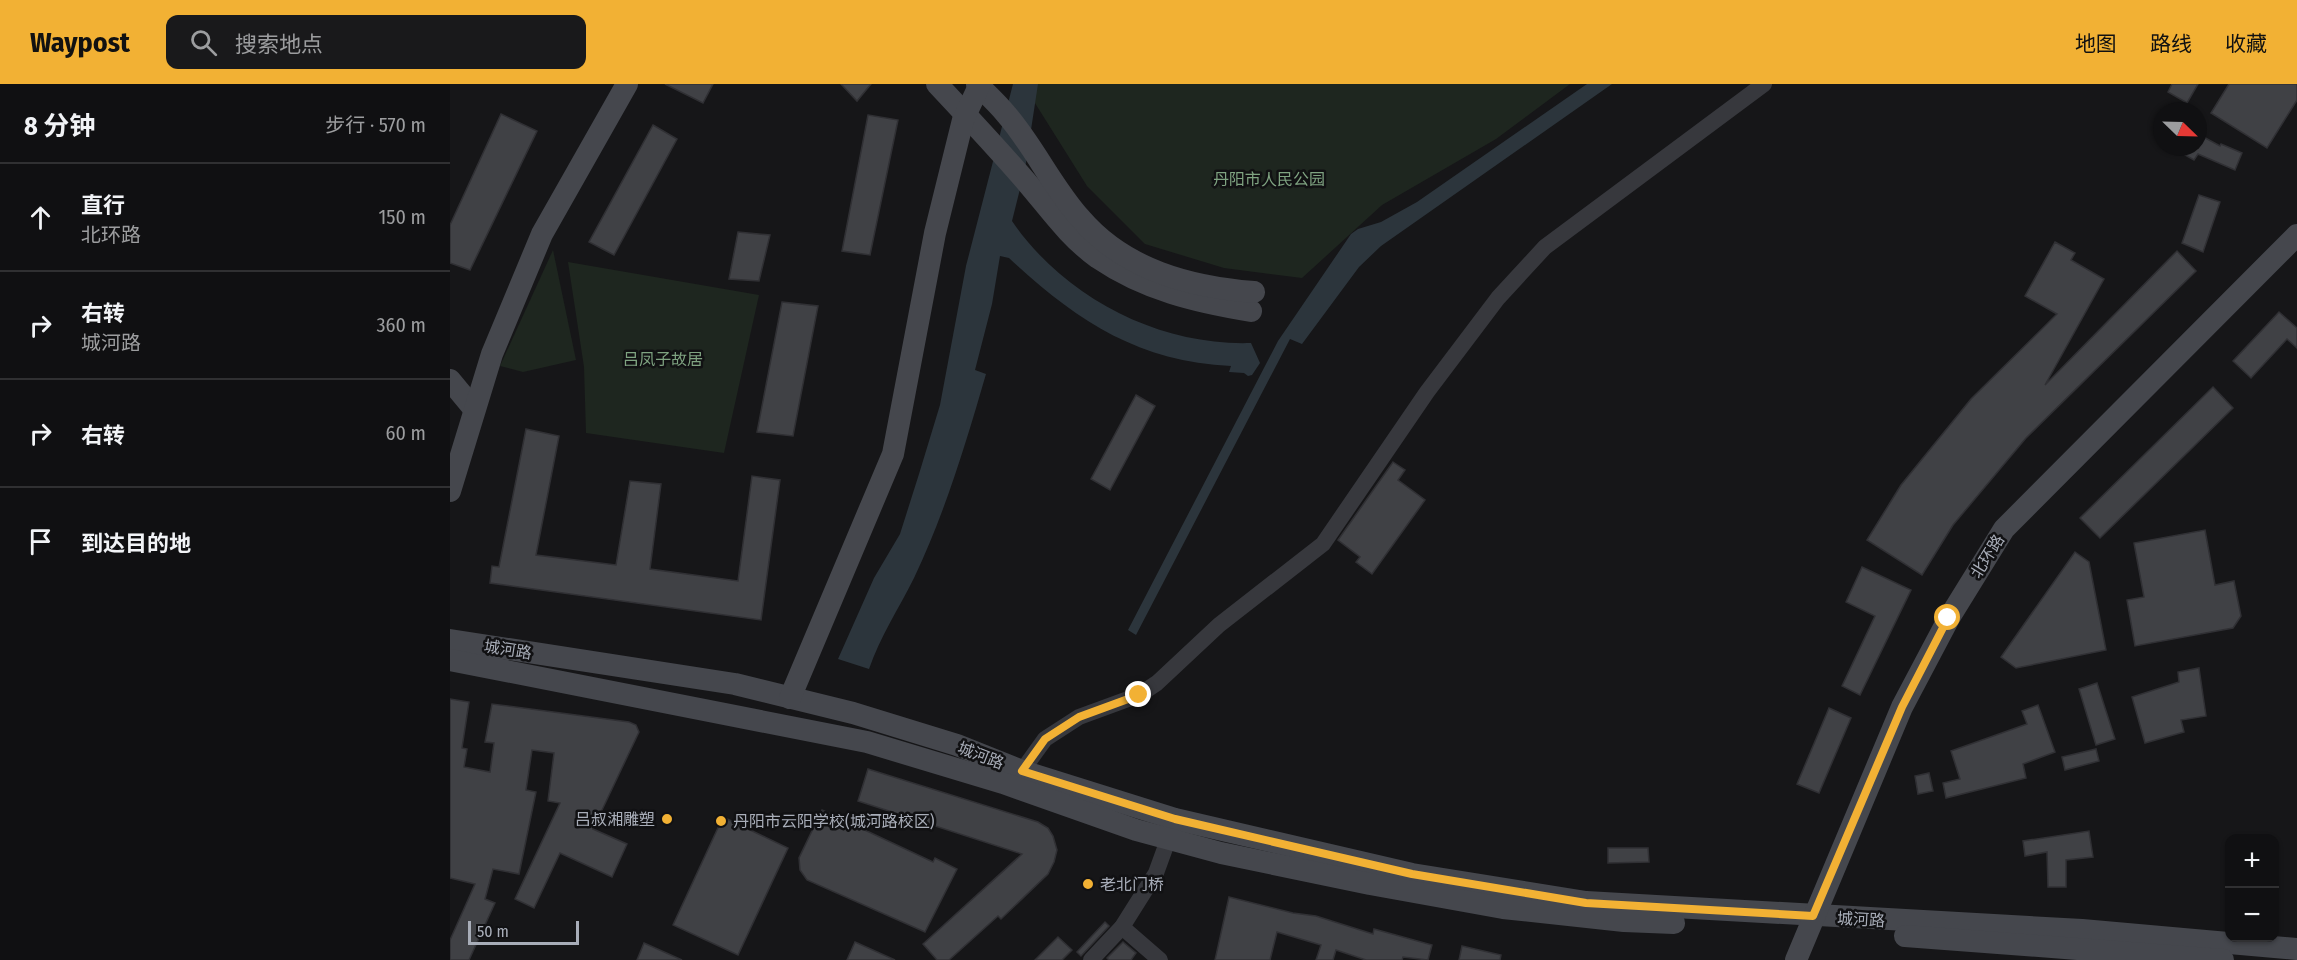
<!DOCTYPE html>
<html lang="zh">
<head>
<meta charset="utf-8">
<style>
	body { margin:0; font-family:"Fira Sans Condensed","Noto Sans SC",sans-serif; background:#19191b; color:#f1f3f6 }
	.controls { position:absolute; right:18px; bottom:18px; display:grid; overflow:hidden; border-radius:12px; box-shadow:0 2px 4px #0004 }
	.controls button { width:54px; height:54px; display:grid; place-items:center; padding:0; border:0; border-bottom:2px solid #303032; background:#101012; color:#f1f3f6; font:30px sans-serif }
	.compass { position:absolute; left:1703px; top:18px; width:54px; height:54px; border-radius:50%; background:#101012; box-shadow:0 2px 4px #0004; rotate:113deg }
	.scale { position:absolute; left:18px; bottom:15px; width:111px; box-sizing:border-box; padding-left:6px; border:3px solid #a8adb8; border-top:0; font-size:16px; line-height:21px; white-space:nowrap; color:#a8adb8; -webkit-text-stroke:4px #111113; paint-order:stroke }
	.stop { position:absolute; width:18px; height:18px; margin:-14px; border:4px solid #f2b134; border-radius:50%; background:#fff }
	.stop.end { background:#f2b134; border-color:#fff; box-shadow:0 2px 6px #0008 }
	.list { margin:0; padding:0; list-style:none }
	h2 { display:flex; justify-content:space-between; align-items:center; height:78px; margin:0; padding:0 24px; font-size:26px }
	h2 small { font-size:20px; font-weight:400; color:#9c9d9f }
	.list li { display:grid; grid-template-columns:39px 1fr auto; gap:18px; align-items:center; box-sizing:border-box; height:108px; padding:0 24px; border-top:2px solid #303032 }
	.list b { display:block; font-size:22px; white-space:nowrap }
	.list p { margin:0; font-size:20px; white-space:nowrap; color:#9c9d9f }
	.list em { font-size:20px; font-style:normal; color:#9c9d9f }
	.icon { flex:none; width:33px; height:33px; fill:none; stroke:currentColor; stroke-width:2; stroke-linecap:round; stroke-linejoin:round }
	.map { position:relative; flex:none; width:1847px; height:876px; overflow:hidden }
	header { display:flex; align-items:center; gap:36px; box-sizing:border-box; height:84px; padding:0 30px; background:#f2b134; color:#111 }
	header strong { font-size:28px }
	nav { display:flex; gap:33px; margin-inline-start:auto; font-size:21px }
	.search { width:420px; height:54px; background:#19191b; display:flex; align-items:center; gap:15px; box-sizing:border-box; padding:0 21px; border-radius:12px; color:#9c9d9f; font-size:22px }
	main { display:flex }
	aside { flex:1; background:#101012 }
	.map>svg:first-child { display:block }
</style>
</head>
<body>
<header>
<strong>Waypost</strong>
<div class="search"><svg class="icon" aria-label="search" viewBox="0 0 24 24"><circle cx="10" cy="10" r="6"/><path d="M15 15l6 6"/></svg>搜索地点</div>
<nav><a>地图</a><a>路线</a><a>收藏</a></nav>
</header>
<main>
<aside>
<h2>8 分钟<small>步行 · 570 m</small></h2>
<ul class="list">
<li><svg class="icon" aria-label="ahead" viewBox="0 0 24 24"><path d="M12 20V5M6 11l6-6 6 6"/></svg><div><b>直行</b><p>北环路</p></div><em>150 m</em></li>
<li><svg class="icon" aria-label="right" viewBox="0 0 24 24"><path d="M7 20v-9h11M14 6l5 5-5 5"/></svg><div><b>右转</b><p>城河路</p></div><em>360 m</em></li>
<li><svg class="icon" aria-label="right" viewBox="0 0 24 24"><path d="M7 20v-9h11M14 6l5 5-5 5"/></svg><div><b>右转</b></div><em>60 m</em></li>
<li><svg class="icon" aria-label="arrive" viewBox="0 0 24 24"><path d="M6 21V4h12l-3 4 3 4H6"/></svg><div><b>到达目的地</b></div></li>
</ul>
</aside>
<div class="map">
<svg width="1847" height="876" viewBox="0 0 1847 876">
	<rect width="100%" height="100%" fill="#161618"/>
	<g fill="#1e261f">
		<path d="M573,0h547l-74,55 -114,66 -80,73 -78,-10 -79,-24 -58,-58z"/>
		<path d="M103,166l23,110 -53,12 -23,-6z"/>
		<path d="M118,178l191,33 -35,158 -138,-20 -2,-66z"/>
	</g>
	<g fill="#2c353c">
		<path d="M563,0h25l-13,85 -13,52c52,76 146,125 239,122l9,20 -8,12 -4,1 -4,-3 -15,-1 2,-6c-95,-5 -155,-46 -222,-108l-9,-2 -8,48 -17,66 11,4c-20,69 -41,139 -72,204 -15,30 -34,59 -45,91l-31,-10 36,-81 26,-44 19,-60 21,-69 26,-139z"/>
		<path d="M1137,0h25l-231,162 -22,21 -57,77 -12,-5 -154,296 -8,-5 150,-289 73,-107 7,-5 23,-7 36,-20z"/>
	</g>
	<g fill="#404145" stroke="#303034" stroke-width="1.5">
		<path d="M215,0h48l-10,19z"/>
		<path d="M391,0h30l-14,17z"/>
		<path d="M1722,0h26l-11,19 -19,-11z"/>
		<path d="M1779,0h68v16l-30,48 -56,-35z"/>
		<path d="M51,30l36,17 -67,139 -20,-7v-38z"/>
		<path d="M418,31l30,5 -28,135 -28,-4z"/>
		<path d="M203,41l24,14 -63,116 -25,-13z"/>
		<path d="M1748,50l22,12 1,-2 21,9 -7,17 -37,-16 -4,6 -23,-13h27z"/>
		<path d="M1749,111l21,7 -17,50 -21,-9z"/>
		<path d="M288,148l32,3 -11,46 -30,-2z"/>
		<path d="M1605,158l20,11 -4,7 33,19 -59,106 132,-134 19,20 -170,167 -73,87 -31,50 -55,-35 34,-55 70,-86 86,-85 -32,-18z"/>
		<path d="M332,218l36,4 -25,130 -36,-4z"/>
		<path d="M1829,228l18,16v20l-10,-9 -36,39 -18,-17z"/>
		<path d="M1763,303l20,21 -133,130 -20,-20z"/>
		<path d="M686,311l19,11 -45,84 -19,-11z"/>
		<path d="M76,345l33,7 -23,119 80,10 14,-84 31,3 -11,85 88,12 14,-105 28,4 -19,140 -271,-37 2,-17 7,1z"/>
		<path d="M943,378l12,8 -7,10 27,20 -53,74 -16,-12 4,-5 -22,-17z"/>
		<path d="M1755,446l10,55 19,-4 7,35 -8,12 -98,18 -8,-46 17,-3 -10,-54z"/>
		<path d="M1625,468l14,10 17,88 -90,18 -15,-11z"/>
		<path d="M1412,483l49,23 -51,105 -18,-9 33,-70 -29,-14z"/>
		<path d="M1749,584l7,48 -25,4 3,12 -39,11 -13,-46 47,-15 -1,-10z"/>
		<path d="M1647,599l18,56 -19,6 -17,-56z"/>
		<path d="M0,615l19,3 -7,46 5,1 -3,18 26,5 4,-29 -9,-1 7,-38 137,18 7,3 3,7 -46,97 34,15 -15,33 -52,-24 -26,55 -19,-9 45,-96 -12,-2 6,-48 -22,-3 -6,40 10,2 -17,82 -26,-5 -8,30 10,4 -26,57h-19v-20l25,-56 -25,-6z"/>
		<path d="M1588,621l17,47 -32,12 3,14 -80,20 -3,-15 17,-4 -9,-28 76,-27 -5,-13z"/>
		<path d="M1379,624l22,10 -32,75 -22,-9z"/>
		<path d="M1646,665l3,12 -34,9 -3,-13z"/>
		<path d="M418,685l170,53 10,6 5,8 4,14 -3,12 -6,12 -47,45 -3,-3 -49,44h-12l-14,-16 99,-90 -164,-53z"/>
		<path d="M1479,689l4,18 -15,3 -3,-18z"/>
		<path d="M372,726l111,52 2,-4 22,11 -32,63 -118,-52 -7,-10 -1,-12z"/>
		<path d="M273,733l65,31 -50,107 -65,-30z"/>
		<path d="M1639,747l4,26 -27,3v27h-18l-1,-35 -22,4 -2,-15z"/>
		<path d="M1158,764h40l1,14 -41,1z"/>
		<path d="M779,813l64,16 23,3 57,18 1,-5 58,16 -4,15 -25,-3 -1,3h-36l-30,-10 -3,10h-17l5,-15 -44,-13 -7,28h-55z"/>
		<path d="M655,838l4,4 -28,30 -4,-4z"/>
		<path d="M608,853l14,13 -10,10h-27z"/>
		<path d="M405,858l40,18h-48z"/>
		<path d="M673,858l13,11 -5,7h-22l-2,-2z"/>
		<path d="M194,859l38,17h-45z"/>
		<path d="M1012,862l39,9 -1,5h-41z"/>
	</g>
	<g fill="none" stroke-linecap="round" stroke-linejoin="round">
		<g stroke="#37383d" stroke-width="16">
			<path d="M572,687l23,-32 34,-22 60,-22 18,-12 62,-58 104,-81 104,-152 71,-94 47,-51 219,-163"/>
			<path d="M672,843l38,33"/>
			<path d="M641,876l31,-33 34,-54 16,-44"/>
		</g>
		<g stroke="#45474d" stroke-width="22">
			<path d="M487,0c31,33 62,66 92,101 22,26 41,53 69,73 47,32 98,44 153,53"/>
			<path d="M527,0c10,10 20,19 29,30 28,32 46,73 75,105 44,51 109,68 173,73"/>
			<path d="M0,296l24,29"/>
			<path d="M0,407l42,-137 50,-120 85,-150"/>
			<path d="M0,556l285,44 118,29 104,32 65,26 153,48 237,55 174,28 496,28 215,19"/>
			<path d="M0,576l417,82 136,41 133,47 85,23 149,31 133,24 121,13 50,2"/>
			<path d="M340,614l103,-244 42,-221 28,-113 17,-36"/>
			<path d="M1455,852l318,24"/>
			<path d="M1346,876l106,-253 47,-89 55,-89 293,-294"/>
		</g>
	</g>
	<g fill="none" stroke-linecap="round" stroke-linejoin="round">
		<path stroke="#f2b134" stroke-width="8" d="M689,611l-60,22 -34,22 -23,32 153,48 237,55 174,29 227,13 89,-209 46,-89"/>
	</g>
	<g fill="#f2b134" stroke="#111113" stroke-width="2">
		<circle cx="217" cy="735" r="6"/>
		<circle cx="271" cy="737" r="6"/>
		<circle cx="638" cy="800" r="6"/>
	</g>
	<g text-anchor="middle" stroke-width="5" stroke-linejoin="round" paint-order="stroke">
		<g font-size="16" fill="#7fa381" stroke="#111113">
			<text x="819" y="101">丹阳市人民公园</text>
			<text x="213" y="281">吕凤子故居</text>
		</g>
		<g font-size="16" fill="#a8adb8" stroke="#111113">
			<text transform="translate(1537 472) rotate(-58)" y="6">北环路</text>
			<text transform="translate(58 565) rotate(9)" y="6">城河路</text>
			<text transform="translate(531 671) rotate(21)" y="6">城河路</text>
			<text transform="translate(1411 835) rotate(3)" y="6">城河路</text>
		</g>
		<g font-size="16" fill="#a8adb8" stroke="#111113" text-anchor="start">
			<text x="205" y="741" text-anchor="end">吕叔湘雕塑</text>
			<text x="283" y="743">丹阳市云阳学校(城河路校区)</text>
			<text x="650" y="806">老北门桥</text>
		</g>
	</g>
</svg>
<div class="controls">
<button>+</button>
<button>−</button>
</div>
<svg class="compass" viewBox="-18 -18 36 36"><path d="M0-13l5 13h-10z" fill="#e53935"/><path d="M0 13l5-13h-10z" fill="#9c9d9f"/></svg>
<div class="scale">50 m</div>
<div class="stop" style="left:1498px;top:534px"></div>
<div class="stop end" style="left:689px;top:611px"></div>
</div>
</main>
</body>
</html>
